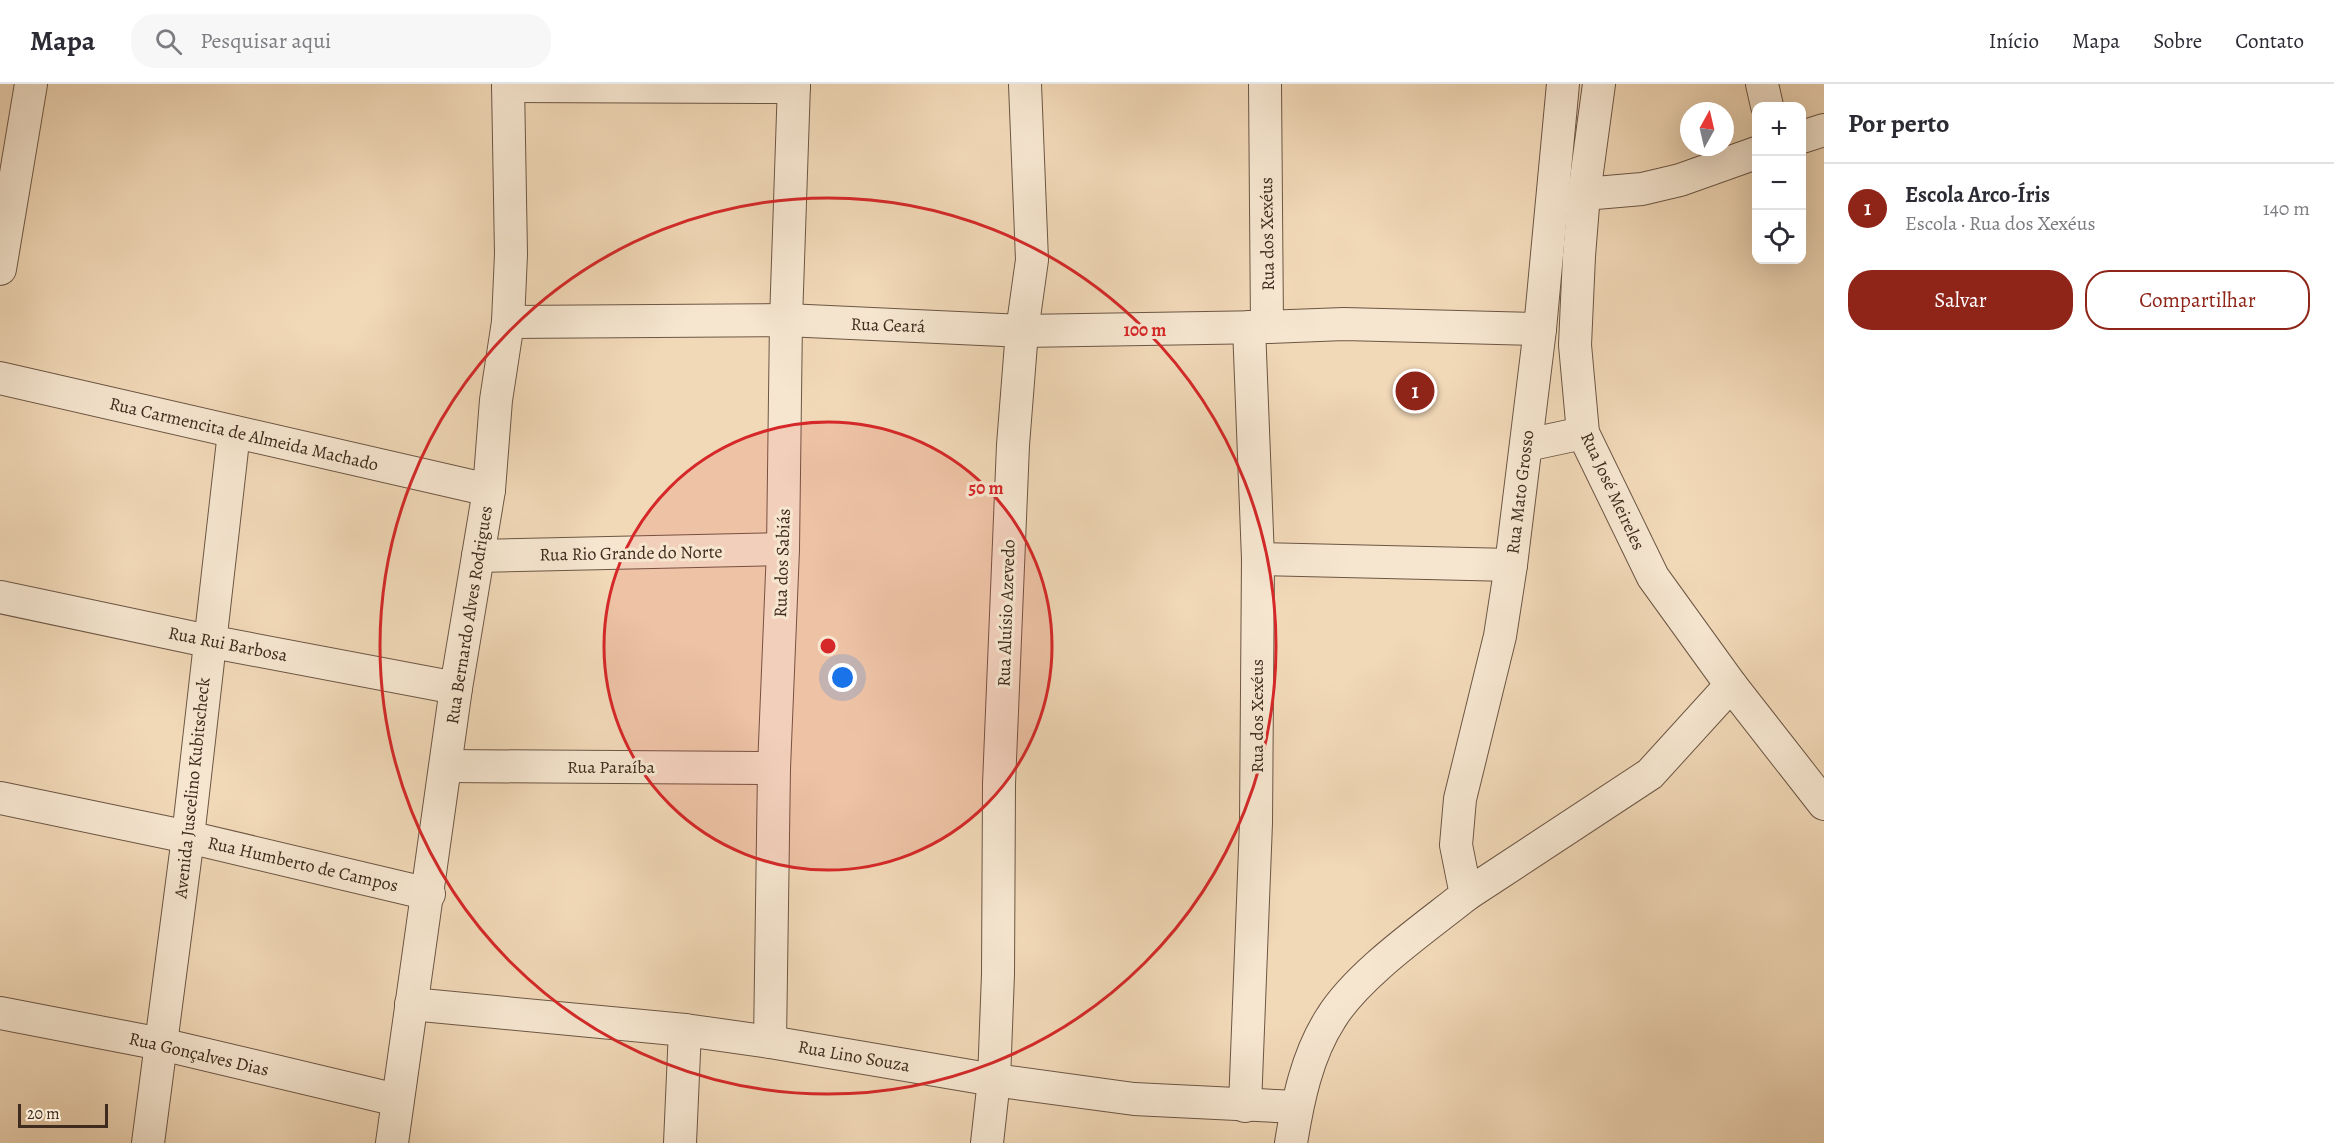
<!DOCTYPE html>
<html lang="pt">
<head>
<meta charset="utf-8">
<style>
	body { margin:0; font-family:Alegreya,serif; background:#f7f7f7; color:#2b2b33 }
	.controls { position:absolute; right:18px; top:18px; display:grid; overflow:hidden; border-radius:12px; box-shadow:0 6px 24px #0002 }
	.controls button { width:54px; height:54px; display:grid; place-items:center; padding:0; border:0; border-bottom:2px solid #e1e1e2; background:#fff; color:#2b2b33; font:30px sans-serif }
	.compass { position:absolute; left:1680px; top:18px; width:54px; height:54px; border-radius:50%; background:#fff; box-shadow:0 6px 24px #0002; rotate:8deg }
	.scale { position:absolute; left:18px; bottom:15px; width:90px; box-sizing:border-box; padding-left:6px; border:3px solid #3f2b1e; border-top:0; font-size:16px; line-height:21px; white-space:nowrap; color:#3f2b1e; -webkit-text-stroke:4px #f6e6d0; paint-order:stroke }
	.you { position:absolute; left:843px; top:594px; width:21px; height:21px; margin:-15px; border:4px solid #fff; border-radius:50%; background:#1a73e8; box-shadow:0 0 0 9px #1a73e833 }
	.badge { display:grid; place-items:center; width:39px; height:39px; border-radius:50%; background:#8f2418; color:#fff; font-size:20px; font-weight:700 }
	.pin { position:absolute; translate:-50% -50%; border:3px solid #fff; box-shadow:0 2px 6px #0006 }
	.list { margin:0; padding:0; list-style:none }
	h2 { display:flex; justify-content:space-between; align-items:center; height:78px; margin:0; padding:0 24px; font-size:26px }
	h2 small { font-size:20px; font-weight:400; color:#7c7c81 }
	.list li { display:grid; grid-template-columns:39px 1fr auto; gap:18px; align-items:center; box-sizing:border-box; height:90px; padding:0 24px; border-top:2px solid #e1e1e2 }
	.list b { display:block; font-size:22px; white-space:nowrap }
	.list p { margin:0; font-size:20px; white-space:nowrap; color:#7c7c81 }
	.list em { font-size:20px; font-style:normal; color:#7c7c81 }
	.actions { display:flex; gap:12px; padding:18px 24px }
	.actions a { flex:1; padding:14px 0; border:2px solid #8f2418; border-radius:24px; text-align:center; font-size:21px; color:#8f2418 }
	.actions .main { background:#8f2418; color:#fff }
	.icon { flex:none; width:33px; height:33px; fill:none; stroke:currentColor; stroke-width:2; stroke-linecap:round; stroke-linejoin:round }
	.map { position:relative; flex:none; width:1824px; height:1059px; overflow:hidden }
	header { display:flex; align-items:center; gap:36px; box-sizing:border-box; height:84px; padding:0 30px; background:#fff; border-bottom:2px solid #e1e1e2 }
	header strong { font-size:28px }
	nav { display:flex; gap:33px; margin-inline-start:auto; font-size:21px }
	.search { width:420px; height:54px; background:#f7f7f7; display:flex; align-items:center; gap:15px; box-sizing:border-box; padding:0 21px; border-radius:24px; color:#7c7c81; font-size:22px }
	main { display:flex }
	aside { flex:1; background:#fff }
	.map>svg:first-child { display:block }
</style>
</head>
<body>
<header>
<strong>Mapa</strong>
<div class="search"><svg class="icon" aria-label="search" viewBox="0 0 24 24"><circle cx="10" cy="10" r="6"/><path d="M15 15l6 6"/></svg>Pesquisar aqui</div>
<nav><a>Início</a><a>Mapa</a><a>Sobre</a><a>Contato</a></nav>
</header>
<main>
<div class="map">
<svg width="1824" height="1059" viewBox="0 0 1824 1059">
	<rect width="100%" height="100%" fill="#f1d8b7"/>
	<filter id="stains"><feTurbulence type="fractalNoise" baseFrequency=".00333" numOctaves="4"/><feColorMatrix values="0 0 0 0 .2 0 0 0 0 .09 0 0 0 0 .02 0 0 0 .5 -.17"/></filter>
	<radialGradient id="worn" r=".72"><stop offset=".6" stop-color="#630" stop-opacity="0"/><stop offset="1" stop-color="#630" stop-opacity=".3"/></radialGradient>
	<g fill="none" stroke-linecap="round" stroke-linejoin="round">
		<defs>
			<g id="street">
				<path d="M1265,0l2,243 77,-3 196,5"/>
				<path d="M1599,0l-15,110 -5,62 -4,89 8,88 70,144 78,108 93,119"/>
				<path d="M1762,0l5,22"/>
				<path d="M508,2l286,1"/>
				<path d="M1802,53l22,-7"/>
				<path d="M1584,110l58,-5 38,-9 76,-27"/>
				<path d="M0,185l31,-185"/>
				<path d="M508,238l278,-2 236,11 245,-4"/>
				<path d="M0,294l489,112"/>
				<path d="M1527,361l56,-12"/>
				<path d="M478,472l305,-7"/>
				<path d="M1258,475l253,6"/>
				<path d="M0,513l208,44 248,47"/>
				<path d="M447,682l327,2"/>
				<path d="M0,714l188,39 241,57"/>
				<path d="M1466,811l184,-121 81,-89"/>
				<path d="M411,920l274,26 85,12 224,38 140,19 163,8"/>
				<path d="M0,929l161,31 236,56"/>
				<path d="M770,958l4,-274 9,-219 3,-229 8,-236"/>
				<path d="M1245,1022l11,-283 2,-264 -9,-232"/>
				<path d="M148,1059l40,-306 46,-405"/>
				<path d="M392,1059l64,-455 33,-198 7,-90 12,-78 3,-68 -3,-170"/>
				<path d="M680,1059l5,-113"/>
				<path d="M987,1059l7,-63 4,-106 1,-190 14,-339 9,-114 10,-71 -7,-176"/>
				<path d="M1291,1059c7,-43 16,-88 40,-125 27,-44 94,-90 135,-123l-10,-50 4,-46 40,-163 11,-71 29,-236 23,-245"/>
			</g>
		</defs>
		<use href="#street" stroke="#6c5644" stroke-width="34"/>
		<use href="#street" stroke="#f6e6d0" stroke-width="32"/>
	</g>
	<circle cx="828" cy="562" r="224" fill="#d62828" fill-opacity=".12"/>
	<g fill="none" stroke="#d62828" stroke-width="3">
		<circle cx="828" cy="562" r="224"/>
		<circle cx="828" cy="562" r="448"/>
	</g>
	<g text-anchor="middle" stroke-width="6" stroke-linejoin="round" paint-order="stroke">
		<g font-size="18" fill="#3f2b1e" stroke="#f6e6d0">
			<text transform="translate(1267 150) rotate(-91)" y="6">Rua dos Xexéus</text>
			<text transform="translate(888 241) rotate(2)" y="6">Rua Ceará</text>
			<text transform="translate(244 350) rotate(13)" y="6">Rua Carmencita de Almeida Machado</text>
			<text transform="translate(1613 407) rotate(65)" y="6">Rua José Meireles</text>
			<text transform="translate(1520 408) rotate(-83)" y="6">Rua Mato Grosso</text>
			<text transform="translate(631 469) rotate(-1)" y="6">Rua Rio Grande do Norte</text>
			<text transform="translate(782 479) rotate(-88)" y="6">Rua dos Sabiás</text>
			<text transform="translate(1006 529) rotate(-88)" y="6">Rua Aluísio Azevedo</text>
			<text transform="translate(469 531) rotate(-81)" y="6">Rua Bernardo Alves Rodrigues</text>
			<text transform="translate(228 560) rotate(11)" y="6">Rua Rui Barbosa</text>
			<text transform="translate(1257 632) rotate(-90)" y="6">Rua dos Xexéus</text>
			<text x="611" y="689">Rua Paraíba</text>
			<text transform="translate(192 704) rotate(-84)" y="6">Avenida Juscelino Kubitscheck</text>
			<text transform="translate(303 780) rotate(13)" y="6">Rua Humberto de Campos</text>
			<text transform="translate(199 970) rotate(13)" y="6">Rua Gonçalves Dias</text>
			<text transform="translate(854 972) rotate(10)" y="6">Rua Lino Souza</text>
		</g>
	</g>
	<circle cx="828" cy="562" r="9" fill="#d62828" stroke="#f6e6d0" stroke-width="3"/>
	<g font-size="18" text-anchor="middle" font-weight="bold" fill="#d62828" stroke="#f6e6d0" stroke-width="6" stroke-linejoin="round" paint-order="stroke">
		<text x="1145" y="252">100 m</text>
		<text x="986" y="410">50 m</text>
	</g>
	<rect width="100%" height="100%" filter="url(#stains)"/>
	<rect width="100%" height="100%" fill="url(#worn)"/>
</svg>
<div class="controls">
<button>+</button>
<button>−</button>
<button><svg class="icon" aria-label="locate" viewBox="0 0 24 24"><circle cx="12" cy="12" r="6"/><path d="M12 2v4M12 18v4M2 12h4M18 12h4"/></svg></button>
</div>
<svg class="compass" viewBox="-18 -18 36 36"><path d="M0-13l5 13h-10z" fill="#e53935"/><path d="M0 13l5-13h-10z" fill="#7c7c81"/></svg>
<div class="scale">20 m</div>
<div class="you"></div>
<div class="pin badge" style="left:1415px;top:307px">1</div>
</div>
<aside>
<h2>Por perto<small></small></h2>
<ul class="list">
<li><span class="badge">1</span><div><b>Escola Arco-Íris</b><p>Escola · Rua dos Xexéus</p></div><em>140 m</em></li>
</ul>
<div class="actions"><a class="main">Salvar</a><a>Compartilhar</a></div>
</aside>
</main>
</body>
</html>
